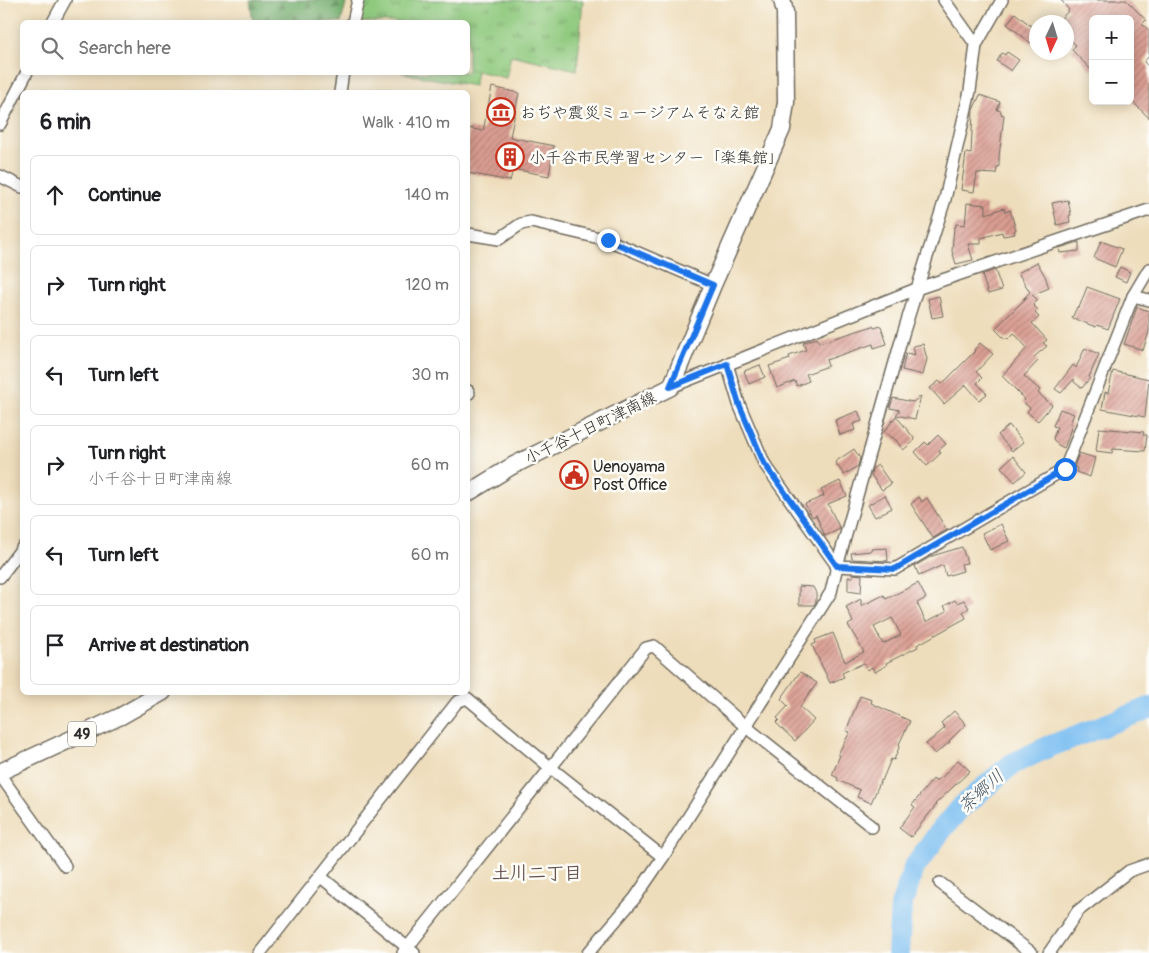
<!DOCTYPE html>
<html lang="en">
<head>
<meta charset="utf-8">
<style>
	body { margin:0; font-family:Pangolin,"Klee One",sans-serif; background:#f2f2f2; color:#202124 }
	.controls { position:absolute; right:15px; top:15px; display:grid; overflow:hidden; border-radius:8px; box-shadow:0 2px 12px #0003 }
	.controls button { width:45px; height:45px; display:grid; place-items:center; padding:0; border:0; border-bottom:1px solid #e0e0e0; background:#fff; color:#202124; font:25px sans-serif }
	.compass { position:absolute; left:1029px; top:15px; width:45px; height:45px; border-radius:50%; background:#fff; box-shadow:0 2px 12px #0003; rotate:184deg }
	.stop { position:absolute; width:15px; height:15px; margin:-11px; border:4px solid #1a73e8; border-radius:50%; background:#fff }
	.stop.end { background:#1a73e8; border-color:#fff; box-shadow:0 1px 5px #0008 }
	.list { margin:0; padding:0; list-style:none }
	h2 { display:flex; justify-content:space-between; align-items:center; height:65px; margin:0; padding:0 20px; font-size:21px }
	h2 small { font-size:16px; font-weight:400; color:#757577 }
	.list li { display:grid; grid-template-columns:32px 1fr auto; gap:15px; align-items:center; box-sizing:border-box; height:80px; margin:0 10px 10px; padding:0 10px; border:1px solid #e0e0e0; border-radius:8px }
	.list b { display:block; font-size:19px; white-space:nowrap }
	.list p { margin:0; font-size:16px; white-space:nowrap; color:#757577 }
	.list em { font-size:16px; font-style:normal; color:#757577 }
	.icon { flex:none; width:28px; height:28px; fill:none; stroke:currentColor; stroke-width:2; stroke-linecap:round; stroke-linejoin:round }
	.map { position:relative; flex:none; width:1149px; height:953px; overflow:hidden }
	.search { position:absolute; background:#fff; box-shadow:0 2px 12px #0003; left:20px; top:20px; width:450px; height:55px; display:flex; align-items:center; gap:12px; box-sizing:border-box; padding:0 18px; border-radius:8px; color:#757577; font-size:19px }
	.panel { position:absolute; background:#fff; box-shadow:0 2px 12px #0003; left:20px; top:90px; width:450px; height:605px; border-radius:8px }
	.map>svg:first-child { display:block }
</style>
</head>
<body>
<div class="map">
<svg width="1149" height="953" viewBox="0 0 1149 953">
	<defs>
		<pattern id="forest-firs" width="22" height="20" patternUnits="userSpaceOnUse" patternTransform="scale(1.25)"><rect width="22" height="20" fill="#73ad6d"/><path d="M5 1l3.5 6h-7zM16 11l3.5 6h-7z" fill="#5f8d5a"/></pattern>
		<pattern id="park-tufts" width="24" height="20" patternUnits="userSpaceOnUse" patternTransform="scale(1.25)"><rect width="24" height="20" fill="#8fc97e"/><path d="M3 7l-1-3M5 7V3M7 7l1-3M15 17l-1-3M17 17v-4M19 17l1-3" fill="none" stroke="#75a367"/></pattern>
		<pattern id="building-hatch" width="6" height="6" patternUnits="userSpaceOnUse" patternTransform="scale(1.25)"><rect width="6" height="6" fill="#da9d92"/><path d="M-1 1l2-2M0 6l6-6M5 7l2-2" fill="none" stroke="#b18077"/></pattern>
	</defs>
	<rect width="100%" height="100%" fill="#fdfcf7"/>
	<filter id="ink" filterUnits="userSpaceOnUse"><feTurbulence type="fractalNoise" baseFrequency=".02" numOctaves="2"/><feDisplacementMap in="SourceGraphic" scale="10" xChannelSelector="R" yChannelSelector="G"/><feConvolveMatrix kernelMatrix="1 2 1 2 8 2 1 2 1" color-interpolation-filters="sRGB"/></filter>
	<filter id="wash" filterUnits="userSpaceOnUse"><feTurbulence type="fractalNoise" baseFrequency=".0096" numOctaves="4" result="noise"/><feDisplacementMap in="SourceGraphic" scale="20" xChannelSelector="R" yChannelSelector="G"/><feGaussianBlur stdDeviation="1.12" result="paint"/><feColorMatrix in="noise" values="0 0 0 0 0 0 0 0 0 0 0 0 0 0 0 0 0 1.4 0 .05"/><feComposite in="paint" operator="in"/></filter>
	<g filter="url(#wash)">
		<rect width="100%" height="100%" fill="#edb"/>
		<path fill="url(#forest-firs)" stroke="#4f6c4c" d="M250,0h97l-6,22h-88z"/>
		<path fill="url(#park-tufts)" stroke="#5d7a54" d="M362,0h221l-6,70 -66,-15 -5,23 -29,-7 -3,15 -72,-13 66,-1v-50h-112z"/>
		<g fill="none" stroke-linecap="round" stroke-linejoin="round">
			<path stroke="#7dbff2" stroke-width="22" d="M898,953l3,-47 13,-38 25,-35 20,-24 53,-45 36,-17 101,-39"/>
		</g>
		<g id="blocks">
			<g fill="url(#building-hatch)" fill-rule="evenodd">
				<path d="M1061,0h65l20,20 -4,4 7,6v26l-5,6 5,5v51l-19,-19v-80h-37v53l-21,-22 4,-5 -10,-9v-14h-8l11,-12z"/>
				<path d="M1015,13l21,17v6l-5,7 -24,-19z"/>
				<path d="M1007,52l12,8 -8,11 -14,-10 5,-8 3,2z"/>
				<path d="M492,87l27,6 -9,44 44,9 -5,30 -36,-7 -3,12 -42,-8v-45l15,3z"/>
				<path d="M980,95l20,7 -3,8 4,1v3l3,1 -5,42v10h-2l-1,7 -19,-1 -3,19 -13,-2 5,-37 5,1 2,-44z"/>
				<path d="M1068,200l3,15 -2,1 1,6 -13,3 -5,-22z"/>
				<path d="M967,203l19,2v9l18,-6 1,4 5,-2 6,20 -2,1 1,3 -12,2 -1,-4 -21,6v6h-13l5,16 -17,4 -4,-13 2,-24h2v-3l9,1z"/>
				<path d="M1101,241l21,8 -7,18 -21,-9z"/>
				<path d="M1079,242v9l-19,2 -1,-5z"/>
				<path d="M1037,262l8,14 4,12 -17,7 6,5 -5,5 5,5 -3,3 4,4 -7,6 15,17 -4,3 4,3 -13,11 4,4 -14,15 16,14 -2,3 14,12 -14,16 -11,-9 3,-4 -7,-6 2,-2 -3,-4 -20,-20 25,-28 -13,-15 -6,6 -2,-2 -1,2 -10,-10 32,-32 -4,2 7,-7 -12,-19z"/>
				<path d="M1120,267l10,5 -4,10 -11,-5z"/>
				<path d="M995,270l7,20 -14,4 -6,-19z"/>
				<path d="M1087,287l33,12 -12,30 -11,-4 -1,2 -24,-9 5,-11 2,1z"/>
				<path d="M939,296l4,20 -11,2 -4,-19z"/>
				<path d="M1137,307l12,4v21l-6,18 -19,-6z"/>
				<path d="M873,326l1,2 7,-2 6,18 -13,4 -1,-4 -47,16 2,6 -22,8 3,7 -12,5 -2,-5 -18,7 -8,-22 21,-7 -1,-3 17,-6 -3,-7 14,-5 2,5z"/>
				<path d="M980,343l13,11 -17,18 6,6 -5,5 10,11 -8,6 -13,-15 -22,19 -14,-16 9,-7 3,3 33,-33 -1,-1z"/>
				<path d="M923,344l4,15 -4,16 -21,-5 4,-17 9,2 -2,-9z"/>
				<path d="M1085,348l14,6 -10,23 1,1 -8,10 -8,-6v-3l-13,14 -6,-4 18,-24 3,3z"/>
				<path d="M760,365l5,12 -16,7 -5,-13z"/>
				<path d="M1113,371l36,8 -4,38 -43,-8 3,-17 3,1z"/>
				<path d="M921,396l-6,23 -19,-4 4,-5 -10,-2 3,-10 20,4z"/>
				<path d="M1060,409l14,5 -4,9 2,1 -4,14 -4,10 -6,-3 -5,-6 4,-12 -4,-1z"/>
				<path d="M858,411l4,10 -9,3 2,6 -15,5 -5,-15z"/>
				<path d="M896,416l18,22 -1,4 -10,8 -7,-10 -12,-8z"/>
				<path d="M1009,425l14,17 -11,9 -14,-16z"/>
				<path d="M1099,428l45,4 -1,3h4l-2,16 -32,-2 -1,4 -16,-2z"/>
				<path d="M938,435l8,9 -7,6 2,3 -14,13 -12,-14 10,-10 3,3z"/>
				<path d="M854,449l6,9 -2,8 -14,9 -9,-13z"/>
				<path d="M1079,453l16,5 -5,19 -14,-5 1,-4 -3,-1z"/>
				<path d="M1013,456l13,16 -11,10 -14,-15z"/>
				<path d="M878,465l13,19 -9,6 -11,-15 1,-6z"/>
				<path d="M840,481l7,15 -19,8 12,25 -15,7 -9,-21 -4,2 -7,-13 19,-8 -3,-6z"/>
				<path d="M885,495l7,13 -17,9 -7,-12z"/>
				<path d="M919,497l3,5 5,-4 20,32 -14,8 -22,-34z"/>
				<path d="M1001,524l8,17 -19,9 -8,-17z"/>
				<path d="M962,547l5,16 -6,1 2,7 -17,5 -3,-11 -24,11 -4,-10 17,-10z"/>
				<path d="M887,548l1,13 -36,-2 -1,-6 20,-2v-2z"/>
				<path d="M853,574l9,1 -1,18 -13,-2v-14h5z"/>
				<path d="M918,583l8,15 -9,5 9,19 21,-11 -3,-5 11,-6 2,3 7,-3 5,8 -6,4 3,6 -49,27 1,2 -32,16 1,2 -12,7 -3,-5 -4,3 -4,-7 -22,10 2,4 -14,6 -18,-38 4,-2 -1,-3 18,-7 12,29 19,-10 -16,-27 5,-3 -7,-15 15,-8v7l23,-11 2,4zM892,618l9,17 -18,9 -9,-17z"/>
				<path d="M799,586l14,1 3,6v8l-2,4h-15z"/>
				<path d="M800,672l17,11 -17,24 14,13 -19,21 -19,-18 3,-3 -2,-2 11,-12 -7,-7z"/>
				<path d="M860,696l12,4 -1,3 39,18 -11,23 1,1 -6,15 -3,-1 -9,22 -1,-1 -10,23 -14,-6 3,-7 -23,-10 1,-2 -6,-3 8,-20 -2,-1 12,-22 -4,-1z"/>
				<path d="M954,711l12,13 -17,17 1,1 -15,12 -9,-10 19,-16 -4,-5z"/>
				<path d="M958,760l12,11 -35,33 1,1 -25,32 -12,-9 16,-21 -3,-2 21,-26 2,2 7,-4z"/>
			</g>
		</g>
	</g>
	<g filter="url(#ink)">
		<use href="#blocks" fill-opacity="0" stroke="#6f695d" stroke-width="1"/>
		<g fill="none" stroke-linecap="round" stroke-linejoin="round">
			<defs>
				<g id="street">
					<path d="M944,0l32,45"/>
					<path d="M53,22l12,-22"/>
					<path d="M353,22l5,-22"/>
					<path d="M340,92l3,-20"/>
					<path d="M0,124l27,-52"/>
					<path d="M0,176l22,11"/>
					<path d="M468,234l31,5 22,-15 10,-2 77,18 105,45"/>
					<path d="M1133,296l16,4"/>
					<path d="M727,364l12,40 25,59 73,103"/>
					<path d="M671,387l245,-98 233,-79"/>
					<path d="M468,391l1,2"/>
					<path d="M837,566l58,3 170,-100 68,-173 16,-27"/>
					<path d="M0,577l22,-29"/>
					<path d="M0,775l65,91"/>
					<path d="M321,877l93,76"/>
					<path d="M940,883l92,70"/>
					<path d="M260,953l197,-251 10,-4 84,70 112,89"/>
					<path d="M403,953l243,-305 8,-2 91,80 127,101"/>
					<path d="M588,953l47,-55 28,-41 168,-265 6,-26 66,-232 42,-135 25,-108 6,-46 26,-45"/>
					<path d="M1049,953l29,-42 51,-40 20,-7"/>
				</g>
				<g id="primary">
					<path d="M468,493l44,-27 159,-79 42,-102 69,-156 4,-27 -1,-90 -3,-12"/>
					<path d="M0,772l121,-56 42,-24"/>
				</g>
			</defs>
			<use href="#street" stroke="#6f695d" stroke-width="14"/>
			<use href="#primary" stroke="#6f695d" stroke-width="19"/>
			<use href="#street" stroke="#fff" stroke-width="11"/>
			<use href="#primary" stroke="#fff" stroke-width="16"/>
		</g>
	</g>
	<g fill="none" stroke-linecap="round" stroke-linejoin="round" filter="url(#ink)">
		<path stroke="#1a73e8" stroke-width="6" d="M608,240l105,45 -43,102 57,-23 12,40 25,59 73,103 58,3 170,-100"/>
	</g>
	<defs>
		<symbol id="museum-ring" viewBox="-11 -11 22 22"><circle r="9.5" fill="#fdfcf7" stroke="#c8321e" stroke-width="1.5"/><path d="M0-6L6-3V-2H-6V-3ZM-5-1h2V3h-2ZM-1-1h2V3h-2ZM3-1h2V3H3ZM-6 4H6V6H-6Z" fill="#c8321e"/></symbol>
		<symbol id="building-ring" viewBox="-11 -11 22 22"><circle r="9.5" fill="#fdfcf7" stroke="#c8321e" stroke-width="1.5"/><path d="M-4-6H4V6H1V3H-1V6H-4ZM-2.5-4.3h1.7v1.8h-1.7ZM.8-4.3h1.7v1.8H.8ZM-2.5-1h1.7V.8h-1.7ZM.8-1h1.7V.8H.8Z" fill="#c8321e"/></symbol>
		<symbol id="civic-ring" viewBox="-11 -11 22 22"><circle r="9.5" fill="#fdfcf7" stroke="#c8321e" stroke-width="1.5"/><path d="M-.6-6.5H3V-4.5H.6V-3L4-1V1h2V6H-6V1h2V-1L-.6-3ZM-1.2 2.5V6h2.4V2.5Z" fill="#c8321e"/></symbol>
	</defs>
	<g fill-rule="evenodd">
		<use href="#museum-ring" x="485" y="96" width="32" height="32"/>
		<use href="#building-ring" x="494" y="141" width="32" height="32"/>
		<use href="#civic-ring" x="558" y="459" width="32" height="32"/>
	</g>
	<g text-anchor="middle" stroke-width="5" stroke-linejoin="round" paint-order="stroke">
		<rect fill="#fdfcf7" stroke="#6a6a68" stroke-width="1" x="68" y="721.5" width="28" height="25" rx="4"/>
		<g font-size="15" font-weight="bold" fill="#2b2b2b">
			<text x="82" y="739">49</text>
		</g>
		<g font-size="16" fill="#2b2b2b" stroke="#fdfcf7" text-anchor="start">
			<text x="520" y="118">おぢや震災ミュージアムそなえ館</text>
			<text x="529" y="163">小千谷市民学習センター「楽集館」</text>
			<text x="593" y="472">Uenoyama<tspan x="593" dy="18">Post Office</tspan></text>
		</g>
		<g font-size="16" fill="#2b2b2b" stroke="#fdfcf7">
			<text transform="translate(590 427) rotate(-26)" y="6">小千谷十日町津南線</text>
		</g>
		<g font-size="18" font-style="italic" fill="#445767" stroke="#fdfcf7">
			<text transform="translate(981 791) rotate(-42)" y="6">茶郷川</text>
		</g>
		<g font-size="18" font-weight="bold" fill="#68534f" stroke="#fdfcf7">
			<text x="537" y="879">土川二丁目</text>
		</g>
	</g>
</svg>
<div class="controls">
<button>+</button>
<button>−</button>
</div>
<svg class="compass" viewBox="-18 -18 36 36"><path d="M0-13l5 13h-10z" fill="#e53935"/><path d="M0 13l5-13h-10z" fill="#757577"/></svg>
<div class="stop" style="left:1065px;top:469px"></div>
<div class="stop end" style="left:608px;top:240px"></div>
<div class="search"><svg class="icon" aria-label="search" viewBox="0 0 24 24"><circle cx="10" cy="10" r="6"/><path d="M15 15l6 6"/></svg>Search here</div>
<section class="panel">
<h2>6 min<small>Walk · 410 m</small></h2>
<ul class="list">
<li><svg class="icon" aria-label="ahead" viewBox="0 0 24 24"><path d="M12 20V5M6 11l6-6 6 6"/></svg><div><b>Continue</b></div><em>140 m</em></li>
<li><svg class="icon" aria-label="right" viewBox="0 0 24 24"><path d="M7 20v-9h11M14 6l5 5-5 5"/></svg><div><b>Turn right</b></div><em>120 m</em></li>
<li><svg class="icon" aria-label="left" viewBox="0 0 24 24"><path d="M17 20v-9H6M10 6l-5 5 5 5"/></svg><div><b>Turn left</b></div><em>30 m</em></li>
<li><svg class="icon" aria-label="right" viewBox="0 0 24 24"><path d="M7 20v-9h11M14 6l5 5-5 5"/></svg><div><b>Turn right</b><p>小千谷十日町津南線</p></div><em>60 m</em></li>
<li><svg class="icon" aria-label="left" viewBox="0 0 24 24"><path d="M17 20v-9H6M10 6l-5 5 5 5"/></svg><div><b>Turn left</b></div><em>60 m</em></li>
<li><svg class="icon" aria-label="arrive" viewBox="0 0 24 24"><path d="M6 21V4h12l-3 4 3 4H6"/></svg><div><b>Arrive at destination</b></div></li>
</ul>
</section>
</div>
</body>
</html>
